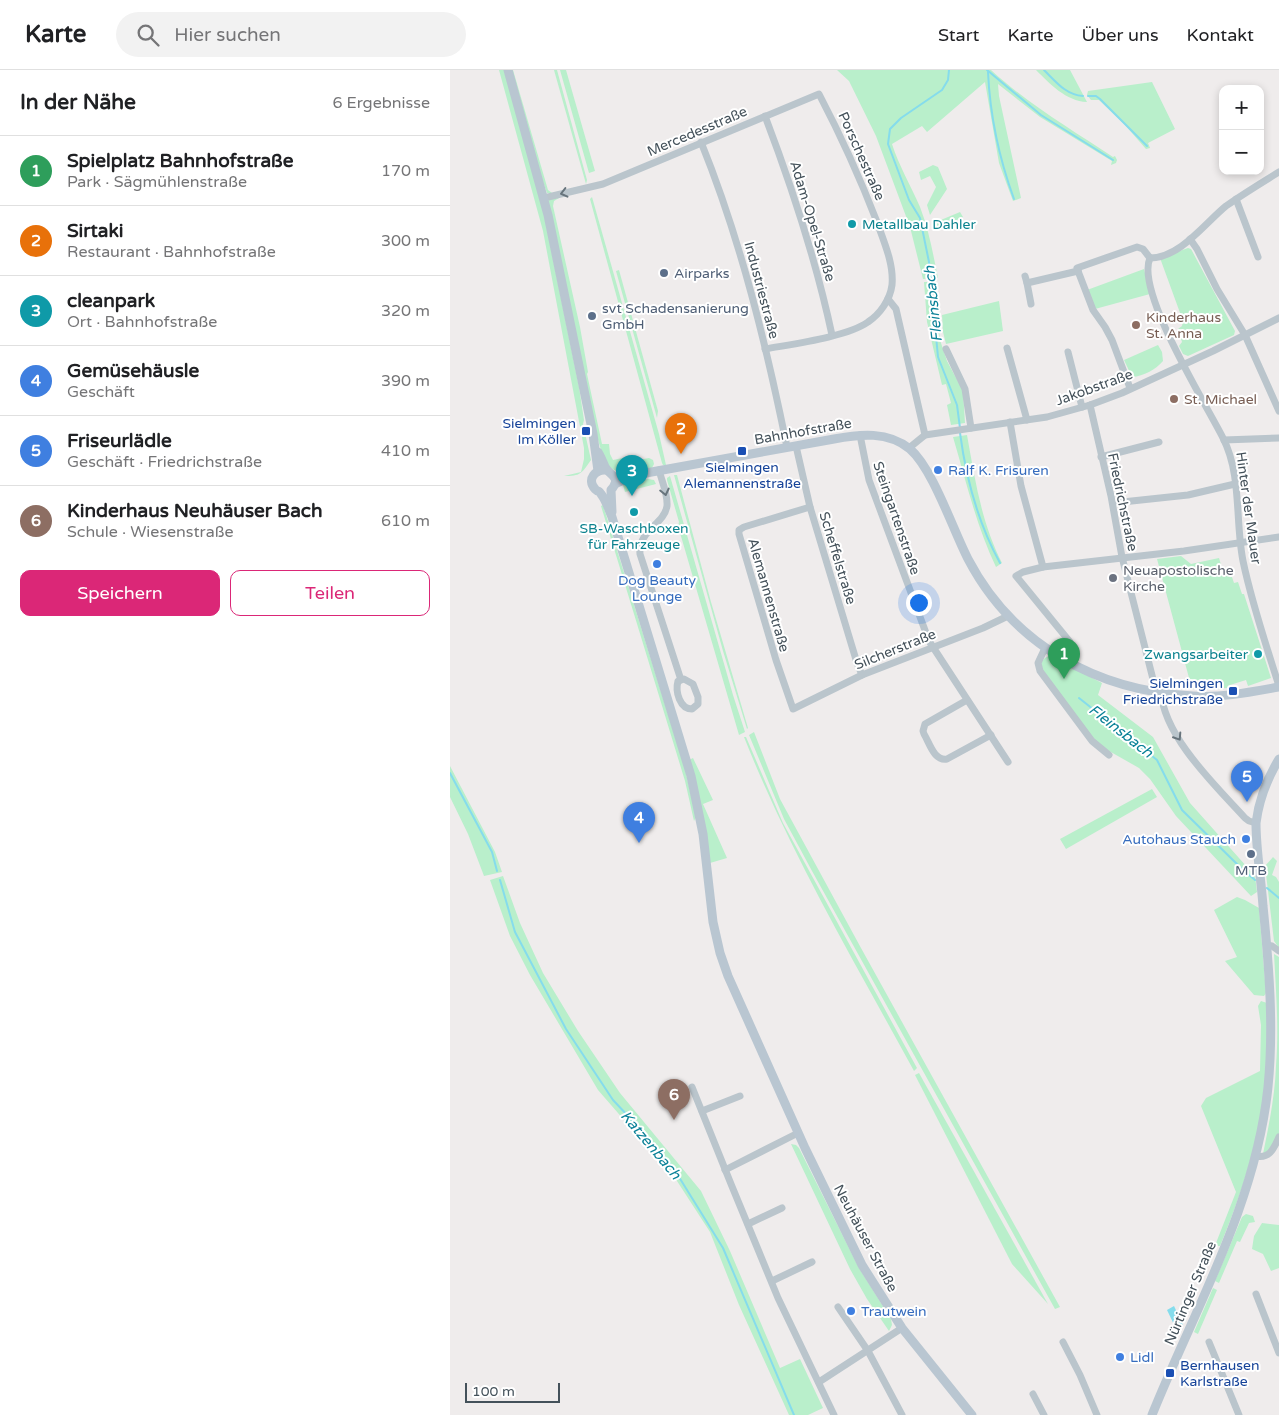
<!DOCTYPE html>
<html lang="de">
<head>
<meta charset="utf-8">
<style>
	body { margin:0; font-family:"Varela Round",sans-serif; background:#f2f2f2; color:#202124 }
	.controls { position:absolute; right:15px; top:15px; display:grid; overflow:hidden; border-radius:10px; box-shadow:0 2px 8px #0003 }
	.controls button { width:45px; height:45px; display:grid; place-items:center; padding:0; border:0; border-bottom:1px solid #e0e0e0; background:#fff; color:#202124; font:25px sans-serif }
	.scale { position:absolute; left:15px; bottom:12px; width:95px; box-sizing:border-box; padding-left:5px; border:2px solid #44515a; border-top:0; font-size:14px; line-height:18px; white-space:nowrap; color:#44515a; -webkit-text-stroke:4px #fff; paint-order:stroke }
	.you { position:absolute; left:468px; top:532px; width:18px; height:18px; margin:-12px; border:4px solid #fff; border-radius:50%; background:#1a73e8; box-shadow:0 0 0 8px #1a73e833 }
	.badge { display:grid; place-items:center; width:32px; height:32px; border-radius:50%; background:#db2777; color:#fff; font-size:16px; font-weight:700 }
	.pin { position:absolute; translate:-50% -41px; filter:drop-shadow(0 1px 2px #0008) }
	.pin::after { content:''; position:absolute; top:26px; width:18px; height:15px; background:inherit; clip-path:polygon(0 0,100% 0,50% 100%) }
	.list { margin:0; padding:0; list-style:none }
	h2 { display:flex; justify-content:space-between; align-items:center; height:65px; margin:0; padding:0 20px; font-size:21px }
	h2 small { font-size:16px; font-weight:400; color:#757577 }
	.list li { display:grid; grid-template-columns:32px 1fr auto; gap:15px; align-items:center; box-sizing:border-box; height:70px; padding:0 20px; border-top:1px solid #e0e0e0 }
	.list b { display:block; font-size:19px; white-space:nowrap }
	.list p { margin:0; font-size:16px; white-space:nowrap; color:#757577 }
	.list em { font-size:16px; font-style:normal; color:#757577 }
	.actions { display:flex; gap:10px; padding:15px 20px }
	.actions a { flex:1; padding:11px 0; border:1px solid #db2777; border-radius:10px; text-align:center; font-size:18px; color:#db2777 }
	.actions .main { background:#db2777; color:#fff }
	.icon { flex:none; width:28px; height:28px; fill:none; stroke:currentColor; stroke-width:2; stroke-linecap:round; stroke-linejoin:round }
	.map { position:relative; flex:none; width:829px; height:1345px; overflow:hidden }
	header { display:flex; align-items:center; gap:30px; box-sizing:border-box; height:70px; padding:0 25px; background:#fff; border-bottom:1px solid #e0e0e0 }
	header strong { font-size:24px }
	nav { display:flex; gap:28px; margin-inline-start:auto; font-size:18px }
	.search { width:350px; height:45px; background:#f2f2f2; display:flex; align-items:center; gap:12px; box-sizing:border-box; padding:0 18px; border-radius:28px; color:#757577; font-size:19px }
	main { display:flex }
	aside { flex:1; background:#fff }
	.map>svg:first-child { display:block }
</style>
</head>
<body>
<header>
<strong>Karte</strong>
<div class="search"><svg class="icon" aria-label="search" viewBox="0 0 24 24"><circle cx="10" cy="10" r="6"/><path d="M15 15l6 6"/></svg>Hier suchen</div>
<nav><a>Start</a><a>Karte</a><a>Über uns</a><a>Kontakt</a></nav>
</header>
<main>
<aside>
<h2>In der Nähe<small>6 Ergebnisse</small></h2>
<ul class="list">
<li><span class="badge" style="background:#2e9e5b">1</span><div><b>Spielplatz Bahnhofstraße</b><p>Park · Sägmühlenstraße</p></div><em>170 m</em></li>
<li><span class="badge" style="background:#e8710a">2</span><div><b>Sirtaki</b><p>Restaurant · Bahnhofstraße</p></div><em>300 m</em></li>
<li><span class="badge" style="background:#0f9aa8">3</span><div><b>cleanpark</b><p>Ort · Bahnhofstraße</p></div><em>320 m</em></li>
<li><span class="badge" style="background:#3f7fe0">4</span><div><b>Gemüsehäusle</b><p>Geschäft</p></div><em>390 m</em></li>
<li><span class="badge" style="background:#3f7fe0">5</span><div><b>Friseurlädle</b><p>Geschäft · Friedrichstraße</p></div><em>410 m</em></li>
<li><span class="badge" style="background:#8d6e63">6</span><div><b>Kinderhaus Neuhäuser Bach</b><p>Schule · Wiesenstraße</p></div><em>610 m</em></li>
</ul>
<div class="actions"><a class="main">Speichern</a><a>Teilen</a></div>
</aside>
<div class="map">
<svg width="829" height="1345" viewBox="0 0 829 1345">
	<rect width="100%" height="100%" fill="#efecec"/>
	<g fill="#b9efcb">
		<path d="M49,0h5l36,125 39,192 5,33 -1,4 8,36c-10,14 -10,16 -27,16l17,-4 3,-13v-11l-41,-217z"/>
		<path d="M61,0h2l35,120 4,3h-5l-4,-11z"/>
		<path d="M104,0h3l30,110 -1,4z"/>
		<path d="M110,0h6l29,101 -6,2z"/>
		<path d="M387,0h154c37,34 81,60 122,87l2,-1 2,4 -1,3 -5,2 1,-4 -72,-44 -42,-33 1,12 22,102 -8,3 -14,-38 -14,-81 -58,50 -5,-6 -30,18c7,22 19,42 28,63 9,23 13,47 18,71l-15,1 -13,-52 -34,-91 -27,-55z"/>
		<path d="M586,0h34l17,32c-21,-1 -37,-18 -51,-32z"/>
		<path d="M702,12l23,47 -27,14 2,5 -4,1 -21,-24 -26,-25h-8l-4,-5 1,-4z"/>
		<path d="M483,95l5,2 9,22 -17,26 -3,-10 9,-18 -6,-11 -9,4 -2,-8z"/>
		<path d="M142,127l67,237 7,31h-3l-1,-2 -72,-264z"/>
		<path d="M99,128h10l-5,3 -1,5 27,121 8,45 -1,2 15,70h7l1,10 3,6 19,-4 1,5 16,-3 4,2 1,4 -2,4c-12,2 -31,8 -41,0 -12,-11 -16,-45 -20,-61 -16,-68 -29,-137 -43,-205z"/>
		<path d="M510,142l3,5 -26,12 -1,-7z"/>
		<path d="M738,178l3,1 44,82 -1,4 -46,21 -5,-2 -4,-8 3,-4 -4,-13 4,-3 1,-5 -23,-63z"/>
		<path d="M694,199l6,25 -55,15 -8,-19z"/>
		<path d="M169,200l39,141 -1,7 -41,-147z"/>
		<path d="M474,212h13v21l3,37 7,21 16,30 2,32 -14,2 -4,-20 4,-2 -5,-19 -4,1 -15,-63z"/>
		<path d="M549,231l4,30 -57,13 -3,-12 -1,-17z"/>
		<path d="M708,275l4,7 1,9c-8,9 -19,15 -31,16l-8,-17z"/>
		<path d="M517,365c8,44 14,87 35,128l-6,4c-20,-42 -30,-86 -43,-130z"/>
		<path d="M224,405h3l34,127 37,126 -1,1 -24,-78z"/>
		<path d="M220,406l63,219 12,37 -6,3 -61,-209 1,-4 -12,-42v-2z"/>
		<path d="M198,409l6,1 2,4 -31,8 -2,-7z"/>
		<path d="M153,435l82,264 11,48 -2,4 -9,-40 -84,-275z"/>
		<path d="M731,486l10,8 28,-6 3,10 3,-1 2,5 3,-1 4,12 4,-1 4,12h2l27,84 -23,8 -2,-6 -16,5v3l-38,1 -35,-130z"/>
		<path d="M600,586l52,27 -4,12 55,42 37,66 65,73 2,16 -6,4 -75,-80 -26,-37 -11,-11 -44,-25 -54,-75c-1,-6 3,-11 9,-12z"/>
		<path d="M304,662l26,67 81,149 199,359 -5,2 -243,-438 -28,-52 -35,-84z"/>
		<path d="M294,667h2l37,86 134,245 -3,3c-60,-110 -124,-218 -170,-334z"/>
		<path d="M243,688l20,42 -10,4 24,54 -17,5 6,68 -27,-171z"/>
		<path d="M0,696l45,86 7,20 -18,4 -16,-42 -18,-37z"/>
		<path d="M702,719l5,8 -91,52 -6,-10z"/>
		<path d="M823,787l4,4 -5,14 4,2 3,5v66l-5,-7 -9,-75z"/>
		<path d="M53,806l17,47 23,50 35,58 42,62 81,98 29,60 50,117 20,-9 23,49 -15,7h-19l-50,-110 -29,-73 -33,-51 -79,-91 -68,-115 -20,-39 -20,-56z"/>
		<path d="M787,827l8,3 14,8 7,85 -2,3 -10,-1 -29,-34 12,-4 -23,-47z"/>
		<path d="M824,884l5,3v178l-6,12 -10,7c6,-29 12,-59 13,-88 3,-37 0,-75 -2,-112z"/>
		<path d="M811,931l6,2c0,38 0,77 -7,115 -8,44 -23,87 -40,128h-2l-2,-3 20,-51 -35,-86 5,-8 54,-27 1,-46 -3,-19z"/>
		<path d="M469,1003l129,231 -36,-40 -97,-189z"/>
		<path d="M341,1074l5,1 3,3 60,120 32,51 1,6 -3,6 -22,-32 -17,-30z"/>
		<path d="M796,1144l7,2 2,6 -6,1 -9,19 -3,-1 -18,42 -4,-2 27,-64z"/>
		<path d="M812,1153l17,2v43l-8,3 -8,-17 -11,-5 2,-13z"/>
		<path d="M763,1218l4,2 -19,44 -4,-2z"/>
	</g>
	<path fill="#85dcec" d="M724,1236l9,19 -4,10 -12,-25z"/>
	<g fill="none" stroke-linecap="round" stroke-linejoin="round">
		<g stroke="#85dcec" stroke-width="2">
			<path d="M499,0l-1,10 -6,10 -41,28 -11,11 -2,15 21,56 11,18 9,44 9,95 19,48 3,23"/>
			<path d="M537,0l54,45 72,45"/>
			<path d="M594,0c12,12 22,25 39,26"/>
			<path d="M538,2c2,43 11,86 26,127"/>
			<path d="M638,26h8l4,3 47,47"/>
			<path d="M510,363c6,45 18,90 40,130"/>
			<path d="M629,628l78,62 25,50 59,58 14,12"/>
			<path d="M0,703l42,79 5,19"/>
			<path d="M50,810l15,52 51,97 47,71 32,34 29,35 49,79 71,167"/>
			<path d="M817,818l12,10"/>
		</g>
		<g stroke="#bac5cc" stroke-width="7">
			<path d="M315,46c27,71 51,144 67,219"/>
			<path d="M251,72c40,99 65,202 86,305"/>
			<path d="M94,128l59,-14 216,-90c22,42 41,84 58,128 7,20 17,42 15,63 -2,15 -12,29 -24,37 -21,15 -76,22 -103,27"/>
			<path d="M786,129l22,58"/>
			<path d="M740,169l7,10 20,40 28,46 34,76"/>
			<path d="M700,188c-15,33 56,146 73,180 19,37 12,83 20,123 9,43 23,84 36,125"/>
			<path d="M628,201l-1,-3 60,-21 6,2 7,9c30,0 55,-35 76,-52 17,-12 35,-23 53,-34"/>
			<path d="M628,201l15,39 12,17 7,13 18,48"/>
			<path d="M575,206l2,7"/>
			<path d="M438,229l8,10 29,126"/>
			<path d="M581,234l-4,-21 51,-12"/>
			<path d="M557,278l20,72"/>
			<path d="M496,279l19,40 6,39"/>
			<path d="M618,282l14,55"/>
			<path d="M640,335l21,91 11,61 34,134"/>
			<path d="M560,352l11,64 22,81"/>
			<path d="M410,365l9,45 60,161 79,121"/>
			<path d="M774,370l55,-2"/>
			<path d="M346,376l14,61 47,156 5,12"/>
			<path d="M459,378l16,-13 122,-18 43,-12 32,-12 91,-42 66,-33"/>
			<path d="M651,387l58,-15"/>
			<path d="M209,400c3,12 9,24 8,36 -3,19 -29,24 -27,48l41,126"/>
			<path d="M663,433l75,-8 47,-11"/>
			<path d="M360,437l-66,20 -5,3v4l37,126 17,49 69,-34 121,-47 25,-12"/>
			<path d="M595,578l-7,15 2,8 52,70 17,14"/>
			<path d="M617,592l5,-11 -2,-9 -54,-66 7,-4 20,-5 141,-16 95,-14"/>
			<path d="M234,609l9,5 5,13v7l-6,5c-12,0 -17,-17 -14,-28z"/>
			<path d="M711,622c3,45 55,94 84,126l4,3 7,2"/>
			<path d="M517,630l-42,24 -2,7 1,3c6,10 10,27 23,25l44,-24"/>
			<path d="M817,875l5,1 7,5"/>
			<path d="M242,1017l39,97 47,114 56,117"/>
			<path d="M252,1041l38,-15"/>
			<path d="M806,1086c14,3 18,-8 23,-19"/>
			<path d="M275,1100l73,-37"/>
			<path d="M298,1154l34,-16"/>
			<path d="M322,1211l40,-19"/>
			<path d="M806,1224l23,59"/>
			<path d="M388,1237l30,44 34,64"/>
			<path d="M613,1272l17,33 17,40"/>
			<path d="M759,1272l30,73"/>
			<path d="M369,1312l83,-54"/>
			<path d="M583,1324l11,21"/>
		</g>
		<g stroke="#b9c6d1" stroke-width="9">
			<path d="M58,0l40,145 45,219 5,37"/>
			<path d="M148,382c3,5 5,10 7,15 5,9 17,10 6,23l1,22"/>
			<path d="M156,400c-10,-1 -20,9 -11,19 4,4 3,0 6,5 5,6 8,16 11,23l79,259 12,58 10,88 7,31 8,23 77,172 57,117 40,63 70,87"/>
			<path d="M165,414l20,-9 199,-36c26,-5 54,-8 76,10 23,20 43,81 58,110 45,86 129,132 225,137 29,2 58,-4 86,-9"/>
			<path d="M702,1345c43,-107 104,-211 116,-328 6,-60 1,-121 -5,-181 -2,-28 -7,-56 -7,-83 3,-24 11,-44 23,-64"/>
		</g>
	</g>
	<defs><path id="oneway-chevron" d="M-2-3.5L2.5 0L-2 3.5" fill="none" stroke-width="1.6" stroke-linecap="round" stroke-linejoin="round" transform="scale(1.25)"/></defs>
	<g stroke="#67747c">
		<use href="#oneway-chevron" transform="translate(114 123) rotate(166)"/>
		<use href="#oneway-chevron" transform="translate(215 422) rotate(77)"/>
		<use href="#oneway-chevron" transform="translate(728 667) rotate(57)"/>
	</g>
	<g fill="#0f9aa8" stroke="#fff" stroke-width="2">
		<circle cx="402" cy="154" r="5"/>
		<circle cx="184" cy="442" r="5"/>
		<circle cx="808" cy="584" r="5"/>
	</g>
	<g fill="#5c6f8a" stroke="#fff" stroke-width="2">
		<circle cx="214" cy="203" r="5"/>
		<circle cx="142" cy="246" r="5"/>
		<circle cx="801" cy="784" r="5"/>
	</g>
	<g fill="#8d6e63" stroke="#fff" stroke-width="2">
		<circle cx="686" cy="255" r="5"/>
		<circle cx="724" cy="329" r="5"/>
	</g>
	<g fill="#1a4fb4" stroke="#fff" stroke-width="2">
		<rect x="131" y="356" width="10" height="10" rx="2.5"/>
		<rect x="287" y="376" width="10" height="10" rx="2.5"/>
		<rect x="778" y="616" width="10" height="10" rx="2.5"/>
		<rect x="715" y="1298" width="10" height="10" rx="2.5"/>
	</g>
	<g fill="#3f7fe0" stroke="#fff" stroke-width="2">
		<circle cx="488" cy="400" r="5"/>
		<circle cx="207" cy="494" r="5"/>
		<circle cx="796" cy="769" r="5"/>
		<circle cx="401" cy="1241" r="5"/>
		<circle cx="670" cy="1287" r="5"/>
	</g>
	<circle fill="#6b7280" stroke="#fff" stroke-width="2" cx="663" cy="508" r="5"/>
	<g text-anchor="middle" stroke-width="4" stroke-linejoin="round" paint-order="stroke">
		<g font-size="14" fill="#44515a" stroke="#fff">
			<text transform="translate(247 61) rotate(-23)" y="5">Mercedesstraße</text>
			<text transform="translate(412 86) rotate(66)" y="5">Porschestraße</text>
			<text transform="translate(363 151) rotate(73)" y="5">Adam-Opel-Straße</text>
			<text transform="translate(312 220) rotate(75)" y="5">Industriestraße</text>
			<text transform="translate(644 317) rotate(-20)" y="5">Jakobstraße</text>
			<text transform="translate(353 361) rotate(-10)" y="5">Bahnhofstraße</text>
			<text transform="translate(673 432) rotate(78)" y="5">Friedrichstraße</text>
			<text transform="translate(799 438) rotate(82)" y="5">Hinter der Mauer</text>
			<text transform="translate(447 448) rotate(71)" y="5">Steingartenstraße</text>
			<text transform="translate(388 488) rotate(73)" y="5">Scheffelstraße</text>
			<text transform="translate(319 525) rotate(74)" y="5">Alemannenstraße</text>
			<text transform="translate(445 579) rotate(-22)" y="5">Silcherstraße</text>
			<text transform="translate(416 1168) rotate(62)" y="5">Neuhäuser Straße</text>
			<text transform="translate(740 1223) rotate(-67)" y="5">Nürtinger Straße</text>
		</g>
		<g font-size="14" fill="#0d838f" stroke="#fff" text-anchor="start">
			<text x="412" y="159">Metallbau Dahler</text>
			<text x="184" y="463" text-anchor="middle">SB-Waschboxen<tspan x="184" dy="16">für Fahrzeuge</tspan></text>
			<text x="798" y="589" text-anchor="end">Zwangsarbeiter</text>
		</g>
		<g font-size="14" fill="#4e5e75" stroke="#fff" text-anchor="start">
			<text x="224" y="208">Airparks</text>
			<text x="152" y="243">svt Schadensanierung<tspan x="152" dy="16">GmbH</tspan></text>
			<text x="801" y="805" text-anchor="middle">MTB</text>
		</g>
		<g font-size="14" fill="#785e54" stroke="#fff" text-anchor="start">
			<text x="696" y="252">Kinderhaus<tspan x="696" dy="16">St. Anna</tspan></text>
			<text x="734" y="334">St. Michael</text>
		</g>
		<g font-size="14" fill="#164399" stroke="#fff" text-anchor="end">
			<text x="126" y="358">Sielmingen<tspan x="126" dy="16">Im Köller</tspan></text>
			<text x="292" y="402" text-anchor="middle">Sielmingen<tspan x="292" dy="16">Alemannenstraße</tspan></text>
			<text x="773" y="618">Sielmingen<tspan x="773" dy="16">Friedrichstraße</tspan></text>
			<text x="730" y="1300" text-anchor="start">Bernhausen<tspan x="730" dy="16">Karlstraße</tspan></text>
		</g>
		<g font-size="14" fill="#366cbe" stroke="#fff" text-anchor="start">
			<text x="498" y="405">Ralf K. Frisuren</text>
			<text x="207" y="515" text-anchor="middle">Dog Beauty<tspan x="207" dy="16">Lounge</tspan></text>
			<text x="786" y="774" text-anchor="end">Autohaus Stauch</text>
			<text x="411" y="1246">Trautwein</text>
			<text x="680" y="1292">Lidl</text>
		</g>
		<g font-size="14" fill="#5b616d" stroke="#fff" text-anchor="start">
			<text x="673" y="505">Neuapostolische<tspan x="673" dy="16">Kirche</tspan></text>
		</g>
		<g font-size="15" font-style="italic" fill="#0b8298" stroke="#fff">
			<text transform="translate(483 234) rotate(-96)" y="5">Fleinsbach</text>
			<text transform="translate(671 661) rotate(38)" y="5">Fleinsbach</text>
			<text transform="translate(201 1075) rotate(50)" y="5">Katzenbach</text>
		</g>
	</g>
</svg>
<div class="controls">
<button>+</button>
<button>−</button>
</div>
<div class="scale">100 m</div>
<div class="you"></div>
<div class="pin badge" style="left:614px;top:609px;background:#2e9e5b">1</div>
<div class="pin badge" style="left:231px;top:384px;background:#e8710a">2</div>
<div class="pin badge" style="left:182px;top:426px;background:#0f9aa8">3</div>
<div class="pin badge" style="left:189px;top:773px;background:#3f7fe0">4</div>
<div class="pin badge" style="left:797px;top:732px;background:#3f7fe0">5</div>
<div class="pin badge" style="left:224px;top:1050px;background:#8d6e63">6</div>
</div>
</main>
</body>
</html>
